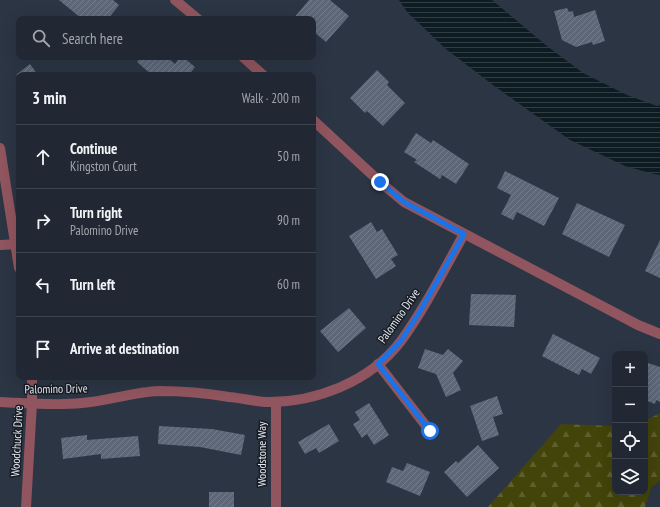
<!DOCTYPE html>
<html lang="en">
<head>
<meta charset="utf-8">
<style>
	body { margin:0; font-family:"PT Sans Narrow",sans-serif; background:#29303b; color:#f1f3f6 }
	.controls { position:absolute; right:12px; bottom:12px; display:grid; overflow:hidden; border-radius:8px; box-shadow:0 4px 16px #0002 }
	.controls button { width:36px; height:36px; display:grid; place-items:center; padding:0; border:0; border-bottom:1px solid #3e444e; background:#212833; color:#f1f3f6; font:20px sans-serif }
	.stop { position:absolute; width:12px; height:12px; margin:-9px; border:3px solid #1a73e8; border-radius:50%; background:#fff }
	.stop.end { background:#1a73e8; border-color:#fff; box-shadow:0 1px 4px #0008 }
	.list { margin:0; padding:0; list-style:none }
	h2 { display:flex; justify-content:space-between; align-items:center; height:52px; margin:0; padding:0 16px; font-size:17px }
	h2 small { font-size:13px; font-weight:400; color:#a2a6ac }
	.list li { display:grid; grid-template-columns:26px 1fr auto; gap:12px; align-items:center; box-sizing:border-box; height:64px; padding:0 16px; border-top:1px solid #3e444e }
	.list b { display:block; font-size:15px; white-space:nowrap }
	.list p { margin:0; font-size:13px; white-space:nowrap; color:#a2a6ac }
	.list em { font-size:13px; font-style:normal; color:#a2a6ac }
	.icon { flex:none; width:22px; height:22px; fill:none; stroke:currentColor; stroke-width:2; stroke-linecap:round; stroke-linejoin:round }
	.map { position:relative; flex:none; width:660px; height:507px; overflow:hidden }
	.search { position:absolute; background:#212833; box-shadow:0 4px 16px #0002; left:16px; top:16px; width:300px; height:44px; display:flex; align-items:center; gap:10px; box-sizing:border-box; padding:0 14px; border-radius:8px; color:#a2a6ac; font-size:15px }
	.panel { position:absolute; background:#212833; box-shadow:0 4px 16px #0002; left:16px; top:72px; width:300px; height:308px; border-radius:8px }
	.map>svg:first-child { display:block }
</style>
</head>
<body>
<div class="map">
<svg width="660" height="507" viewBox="0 0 660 507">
	<defs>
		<pattern id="forest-firs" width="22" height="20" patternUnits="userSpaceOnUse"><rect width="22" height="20" fill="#43440a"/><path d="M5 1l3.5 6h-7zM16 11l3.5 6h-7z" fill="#5e5f2e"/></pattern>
		<pattern id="water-rules" width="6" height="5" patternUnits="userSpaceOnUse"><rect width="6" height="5" fill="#0d1c22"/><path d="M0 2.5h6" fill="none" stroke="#303d43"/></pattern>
		<pattern id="building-hatch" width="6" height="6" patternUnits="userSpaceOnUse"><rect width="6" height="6" fill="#5d6778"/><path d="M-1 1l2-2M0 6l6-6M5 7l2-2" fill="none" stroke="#747d8c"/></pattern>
	</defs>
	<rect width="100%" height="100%" fill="#2c3544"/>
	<path fill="url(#forest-firs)" d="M660,413v67l-9,8 -6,19h-157l73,-83 54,2v66h30v-71z"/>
	<path fill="url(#water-rules)" d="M399,0h93l55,46 36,27 44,22 30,11 3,-1v70l-6,-1 -29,-8 -55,-26 -77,-55 -47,-36 -39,-37z"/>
	<g fill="url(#building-hatch)">
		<path d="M59,0h54l6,5 -11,14h-26z"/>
		<path d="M309,0h21l19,16 -23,26 -13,-11v-12h-20z"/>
		<path d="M567,8l2,4 4,-1 1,6 21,-7 10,31 -12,4 -1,-3 -16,5 -14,-7 -8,-29z"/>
		<path d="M141,57h26l8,7 5,-7h3l12,10 -6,8h-37l-15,-13z"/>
		<path d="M30,64l8,11h-22z"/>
		<path d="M377,70l12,12 -2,3 18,18 -22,23 -16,-15 -2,2 -15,-15z"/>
		<path d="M416,133l15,10 2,-3 36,24 -13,20 -14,-9 -2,4 -26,-17 3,-2 -13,-8z"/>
		<path d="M505,171l54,27 -15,28 -27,-14 -4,8 -12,-6 10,-19 -14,-7z"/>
		<path d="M577,203l48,22 -16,32 -47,-23z"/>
		<path d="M371,222l6,10 5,-3 16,26 -7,4 5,7 -20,13 -27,-43z"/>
		<path d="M660,240v38l-15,-7z"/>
		<path d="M471,294l45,1 -2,32 -45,-2z"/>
		<path d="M349,308l17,20 -28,24 -18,-21z"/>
		<path d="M553,334l47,24 -9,16 -9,-5 -3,6 -37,-19z"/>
		<path d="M425,349l18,6 5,-6 15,12 -10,12 8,17 -15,7 -10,-23 -18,-6z"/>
		<path d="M645,362l15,5v35l-4,-2 -1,4 -10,-4z"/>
		<path d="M497,396l6,18 -10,3 6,18 -17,6 -12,-35z"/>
		<path d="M369,403l20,32 -15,10 -7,-11 -5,4 -9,-14 7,-4 -5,-8z"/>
		<path d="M329,424l10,17 -20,12 -3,-5 -11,6 -7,-12z"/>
		<path d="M159,426l53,3 33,6 -4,20 -41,-8 -42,-3z"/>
		<path d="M87,435v5l51,-4 2,20 -39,3v-5l-38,5 -2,-21z"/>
		<path d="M478,445l21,23 -32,29 -23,-25 12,-11 2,2z"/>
		<path d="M407,463l23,9 -10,24 -34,-14 6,-15 11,4z"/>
		<rect x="209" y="492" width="25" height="15"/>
	</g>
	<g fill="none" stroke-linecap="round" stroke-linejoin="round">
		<g stroke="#90555e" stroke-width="10">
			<path d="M175,0l23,19"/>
			<path d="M243,57l20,18"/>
			<path d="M313,120l67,62 24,20 234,123 22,9"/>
			<path d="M0,148l19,120"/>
			<path d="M0,245l19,-1"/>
			<path d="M378,364l52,67"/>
			<path d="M0,402c27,1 55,4 82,1 26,-2 51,-11 77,-12 24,0 47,2 70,6 12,1 24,4 36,5 50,1 105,-20 136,-61 24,-33 43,-71 63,-107"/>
			<path d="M276,402v105"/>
			<path d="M26,507l6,-104v-26"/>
		</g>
	</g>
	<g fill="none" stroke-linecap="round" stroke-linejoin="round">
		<path stroke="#1a73e8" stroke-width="5" d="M380,182l24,20 60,32 -45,79 -19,29 -22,22 52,67"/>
	</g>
	<g text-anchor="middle" stroke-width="3" stroke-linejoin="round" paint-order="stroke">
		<g font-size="12" fill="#e3e9f3" stroke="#181c23">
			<text transform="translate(399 316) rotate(-55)" y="4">Palomino Drive</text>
			<text transform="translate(56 389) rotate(-1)" y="4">Palomino Drive</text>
			<text transform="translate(17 441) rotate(-87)" y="4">Woodchuck Drive</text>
			<text transform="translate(262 454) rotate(-90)" y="4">Woodstone Way</text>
		</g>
	</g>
</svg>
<div class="controls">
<button>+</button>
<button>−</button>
<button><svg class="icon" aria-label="locate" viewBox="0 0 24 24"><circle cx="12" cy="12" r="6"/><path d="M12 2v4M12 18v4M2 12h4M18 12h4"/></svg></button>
<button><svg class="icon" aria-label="layers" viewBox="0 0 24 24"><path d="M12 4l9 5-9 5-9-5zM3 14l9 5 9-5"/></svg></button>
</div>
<div class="stop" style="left:430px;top:431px"></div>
<div class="stop end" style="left:380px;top:182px"></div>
<div class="search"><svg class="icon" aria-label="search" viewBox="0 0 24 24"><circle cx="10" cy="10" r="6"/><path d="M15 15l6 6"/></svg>Search here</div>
<section class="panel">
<h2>3 min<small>Walk · 200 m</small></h2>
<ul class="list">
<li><svg class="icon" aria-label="ahead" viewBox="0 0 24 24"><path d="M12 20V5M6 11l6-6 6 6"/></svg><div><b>Continue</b><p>Kingston Court</p></div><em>50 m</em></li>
<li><svg class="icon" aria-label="right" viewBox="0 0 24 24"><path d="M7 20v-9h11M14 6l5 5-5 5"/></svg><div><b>Turn right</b><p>Palomino Drive</p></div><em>90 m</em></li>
<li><svg class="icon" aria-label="left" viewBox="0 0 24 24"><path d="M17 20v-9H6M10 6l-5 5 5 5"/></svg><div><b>Turn left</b></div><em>60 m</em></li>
<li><svg class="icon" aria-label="arrive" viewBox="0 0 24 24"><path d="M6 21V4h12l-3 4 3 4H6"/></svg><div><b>Arrive at destination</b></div></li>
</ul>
</section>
</div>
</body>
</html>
